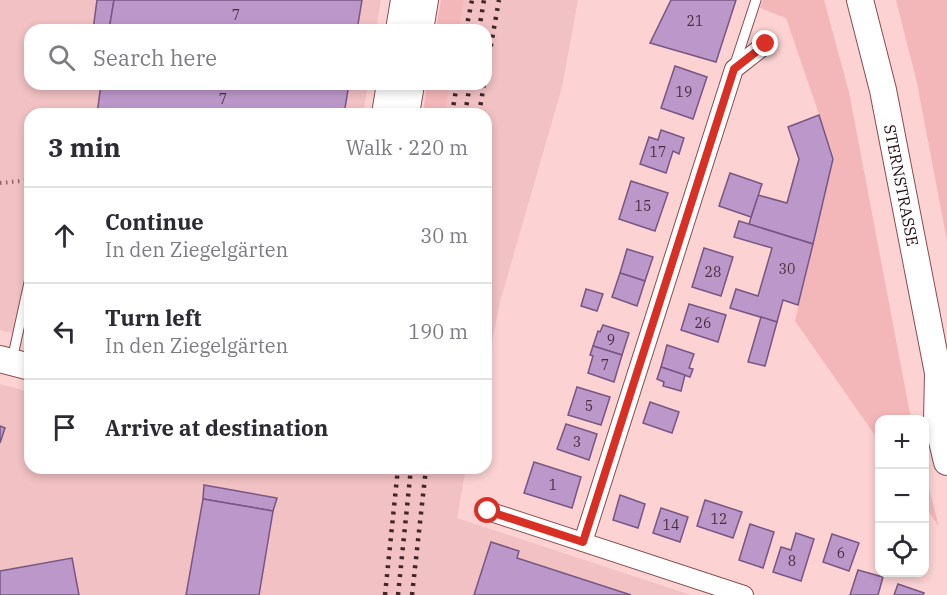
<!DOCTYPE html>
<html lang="en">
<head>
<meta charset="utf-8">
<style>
	body { margin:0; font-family:"IBM Plex Serif",serif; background:#f7f7f7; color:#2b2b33 }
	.controls { position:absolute; right:18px; bottom:18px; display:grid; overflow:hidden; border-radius:12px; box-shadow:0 3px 9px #0003 }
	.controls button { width:54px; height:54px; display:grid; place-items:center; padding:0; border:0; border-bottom:2px solid #e1e1e2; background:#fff; color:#2b2b33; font:30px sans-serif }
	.stop { position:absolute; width:18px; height:18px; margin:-14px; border:4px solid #d93025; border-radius:50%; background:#fff }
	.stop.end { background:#d93025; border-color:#fff; box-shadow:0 2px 6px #0008 }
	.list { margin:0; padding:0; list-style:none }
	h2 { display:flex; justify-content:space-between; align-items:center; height:78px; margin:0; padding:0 24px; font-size:26px }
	h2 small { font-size:20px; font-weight:400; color:#7c7c81 }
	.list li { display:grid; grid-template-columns:39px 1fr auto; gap:18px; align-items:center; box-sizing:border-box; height:96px; padding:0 24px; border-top:2px solid #e1e1e2 }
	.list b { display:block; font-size:22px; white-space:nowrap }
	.list p { margin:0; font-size:20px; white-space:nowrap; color:#7c7c81 }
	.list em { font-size:20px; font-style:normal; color:#7c7c81 }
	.icon { flex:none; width:33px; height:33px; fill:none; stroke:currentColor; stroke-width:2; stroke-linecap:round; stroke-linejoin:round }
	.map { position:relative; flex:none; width:947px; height:595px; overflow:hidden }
	.search { position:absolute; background:#fff; box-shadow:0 3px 9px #0003; left:24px; top:24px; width:468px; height:66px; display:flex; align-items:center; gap:15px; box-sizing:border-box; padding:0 21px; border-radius:18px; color:#7c7c81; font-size:22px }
	.panel { position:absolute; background:#fff; box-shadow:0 3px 9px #0003; left:24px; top:108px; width:468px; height:366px; border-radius:18px }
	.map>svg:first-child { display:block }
</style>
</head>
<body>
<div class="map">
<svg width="947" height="595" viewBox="0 0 947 595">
	<rect width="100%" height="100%" fill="#fcd2d3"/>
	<g fill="#f1c1c3">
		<path d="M0,0h381l-5,30h-346v54h338l-5,30h-333v223l-30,-7z"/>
		<path d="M464,0h114l-16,87 -62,215 -14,70v-258h-41l5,-30h36v-54h-27z"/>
		<path d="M0,384l30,8v76h336l19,3 1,-3h80l-9,50 234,77h-691z"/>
	</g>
	<g fill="#f4b7b9">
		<path d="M441,0h23l-5,30h-23z"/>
		<path d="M763,0h61l25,92 62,327 -31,1 -1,21 -84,-120 39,-163 -48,-140 -26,-10z"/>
		<path d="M896,0h51v241l-30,-158z"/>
		<path d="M427,84h23l-5,30h-22z"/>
		<path d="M925,472l14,55 -14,-21z"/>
	</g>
	<g fill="#bc98ca" stroke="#775684" stroke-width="1.5">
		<path d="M97,0h17l-5,30h-16z"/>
		<path d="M114,0h248l-5,30h-248z"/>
		<path d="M671,0h65l-20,62 -66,-19z"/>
		<path d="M675,66l32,11 -14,42 -32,-11z"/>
		<path d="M101,84h248l-5,30h-247z"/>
		<path d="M819,115l14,44 -20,85 -64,-20 9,-29 29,8 12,-44 -11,-32z"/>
		<path d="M661,130l23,8 -5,16 -6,-3 -7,22 -26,-9 9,-27 9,3z"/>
		<path d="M730,173l32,11 -11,33 -32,-11z"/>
		<path d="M631,181l37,12 -13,38 -36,-12z"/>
		<path d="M739,221l74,23 -15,61 -15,-5 -6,22 -47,-14 6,-19 22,7 14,-48 -38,-11z"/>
		<path d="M704,248l29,9 -12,39 -29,-9z"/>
		<path d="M627,249l26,8 -8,24 -25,-8z"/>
		<path d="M620,273l25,8 -8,25 -25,-9z"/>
		<path d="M586,289l17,5 -6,17 -16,-5z"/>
		<path d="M689,304l37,11 -8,27 -37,-12z"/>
		<path d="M761,317l16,5 -12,44 -17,-4z"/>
		<path d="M603,325l26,8 -7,22 -29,-9 5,-15 2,1z"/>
		<path d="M667,345l27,9 -5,14 4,1 -3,8 -29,-10z"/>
		<path d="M593,346l29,9 -8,27 -26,-9 5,-17 -3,-1z"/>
		<path d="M661,367l24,8 -4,16 -18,-5 1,-4 -7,-3z"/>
		<path d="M577,387l33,10 -9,28 -33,-10z"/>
		<path d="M650,402l29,10 -7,21 -29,-10z"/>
		<path d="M566,424l31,10 -8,26 -32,-11z"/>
		<path d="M0,426l5,2 -5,15z"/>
		<path d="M534,462l47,15 -9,31 -48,-15z"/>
		<path d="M204,485l73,13 -4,13 -70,-12z"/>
		<path d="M620,495l25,9 -7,24 -25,-8z"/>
		<path d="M203,499l70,12 -14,84h-73z"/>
		<path d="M705,500l37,12 -9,26 -36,-12z"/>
		<path d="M661,508l27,9 -8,25 -27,-9z"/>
		<path d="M750,524l24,8 -11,36 -24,-8z"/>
		<path d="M796,533l18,6 -13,42 -28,-9 8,-25 10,3z"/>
		<path d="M832,534l27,9 -10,28 -26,-9z"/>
		<path d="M491,542l28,9 -2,7 114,37h-157z"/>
		<path d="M72,558l7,37h-79v-24z"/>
		<path d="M858,570l25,7 -5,18h-28z"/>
		<path d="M898,584l26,9 -1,2h-29z"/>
	</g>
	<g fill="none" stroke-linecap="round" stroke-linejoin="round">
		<defs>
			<g id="lane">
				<path d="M735,64l21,-64"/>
				<path d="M12,360l18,-82"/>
			</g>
			<g id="street">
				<path d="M488,511l256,84"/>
				<path d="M583,542l151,-473 32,-25"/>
			</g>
			<g id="secondary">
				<path id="s1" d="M860,0l23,90 55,283 -1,47 10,42"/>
				<path d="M399,30l5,-30"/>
				<path d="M420,30l5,-30"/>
				<path d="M385,114l5,-30"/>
				<path d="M406,114l5,-30"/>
				<path d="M0,359l30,8"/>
			</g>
		</defs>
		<use href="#lane" stroke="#884d50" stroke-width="11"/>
		<use href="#street" stroke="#884d50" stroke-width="20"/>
		<use href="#secondary" stroke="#884d50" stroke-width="28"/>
		<path stroke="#886869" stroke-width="4" stroke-dasharray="1.5 4.5" stroke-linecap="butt" d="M0,183l30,-3"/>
		<use href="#lane" stroke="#fff" stroke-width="9"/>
		<use href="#street" stroke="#fff" stroke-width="18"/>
		<use href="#secondary" stroke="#fff" stroke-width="26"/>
		<g stroke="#412729" stroke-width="4.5" stroke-dasharray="3 6" stroke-linecap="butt">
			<path d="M466,30l6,-30"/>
			<path d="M479,30l5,-30"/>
			<path d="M486,73l13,-73"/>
			<path d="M452,114l5,-30"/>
			<path d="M465,114l5,-30"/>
			<path d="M479,114l5,-30"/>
			<path d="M385,595l13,-127"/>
			<path d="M398,595l13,-127"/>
			<path d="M412,595l14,-127"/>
		</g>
	</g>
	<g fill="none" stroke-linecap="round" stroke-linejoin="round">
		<path stroke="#d93025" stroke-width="8" d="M488,511l95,31 151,-473 32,-25"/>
	</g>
	<g text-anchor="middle" stroke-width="4.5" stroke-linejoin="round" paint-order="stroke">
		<g font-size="14" fill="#492f3d">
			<text x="236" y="20">7</text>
			<text x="695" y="26">21</text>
			<text x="684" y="97">19</text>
			<text x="223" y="104">7</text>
			<text x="658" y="157">17</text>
			<text x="643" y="211">15</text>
			<text x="787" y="274">30</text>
			<text x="713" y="277">28</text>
			<text x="703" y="328">26</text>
			<text x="611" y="345">9</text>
			<text x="605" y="370">7</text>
			<text x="589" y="411">5</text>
			<text x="577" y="447">3</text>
			<text x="553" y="490">1</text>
			<text x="719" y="524">12</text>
			<text x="671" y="530">14</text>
			<text x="841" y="558">6</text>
			<text x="792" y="566">8</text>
		</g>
		<g font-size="16" fill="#230c0e" stroke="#f6e7e7">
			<text dy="6" stroke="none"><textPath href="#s1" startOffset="190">STERNSTRASSE</textPath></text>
		</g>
	</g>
</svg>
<div class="controls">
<button>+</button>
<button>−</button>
<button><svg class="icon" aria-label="locate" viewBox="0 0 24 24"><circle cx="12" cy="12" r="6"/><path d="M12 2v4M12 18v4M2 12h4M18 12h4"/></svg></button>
</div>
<div class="stop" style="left:488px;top:511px"></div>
<div class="stop end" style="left:766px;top:44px"></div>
<div class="search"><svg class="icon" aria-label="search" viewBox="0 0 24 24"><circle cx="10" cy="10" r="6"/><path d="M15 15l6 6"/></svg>Search here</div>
<section class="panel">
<h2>3 min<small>Walk · 220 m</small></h2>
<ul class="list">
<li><svg class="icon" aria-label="ahead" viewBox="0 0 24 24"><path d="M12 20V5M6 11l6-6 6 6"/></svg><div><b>Continue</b><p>In den Ziegelgärten</p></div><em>30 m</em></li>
<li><svg class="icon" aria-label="left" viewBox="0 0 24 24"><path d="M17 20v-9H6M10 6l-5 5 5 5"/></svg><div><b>Turn left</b><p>In den Ziegelgärten</p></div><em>190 m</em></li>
<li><svg class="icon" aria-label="arrive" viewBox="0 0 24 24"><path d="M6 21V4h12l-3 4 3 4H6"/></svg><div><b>Arrive at destination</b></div></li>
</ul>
</section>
</div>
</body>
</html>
